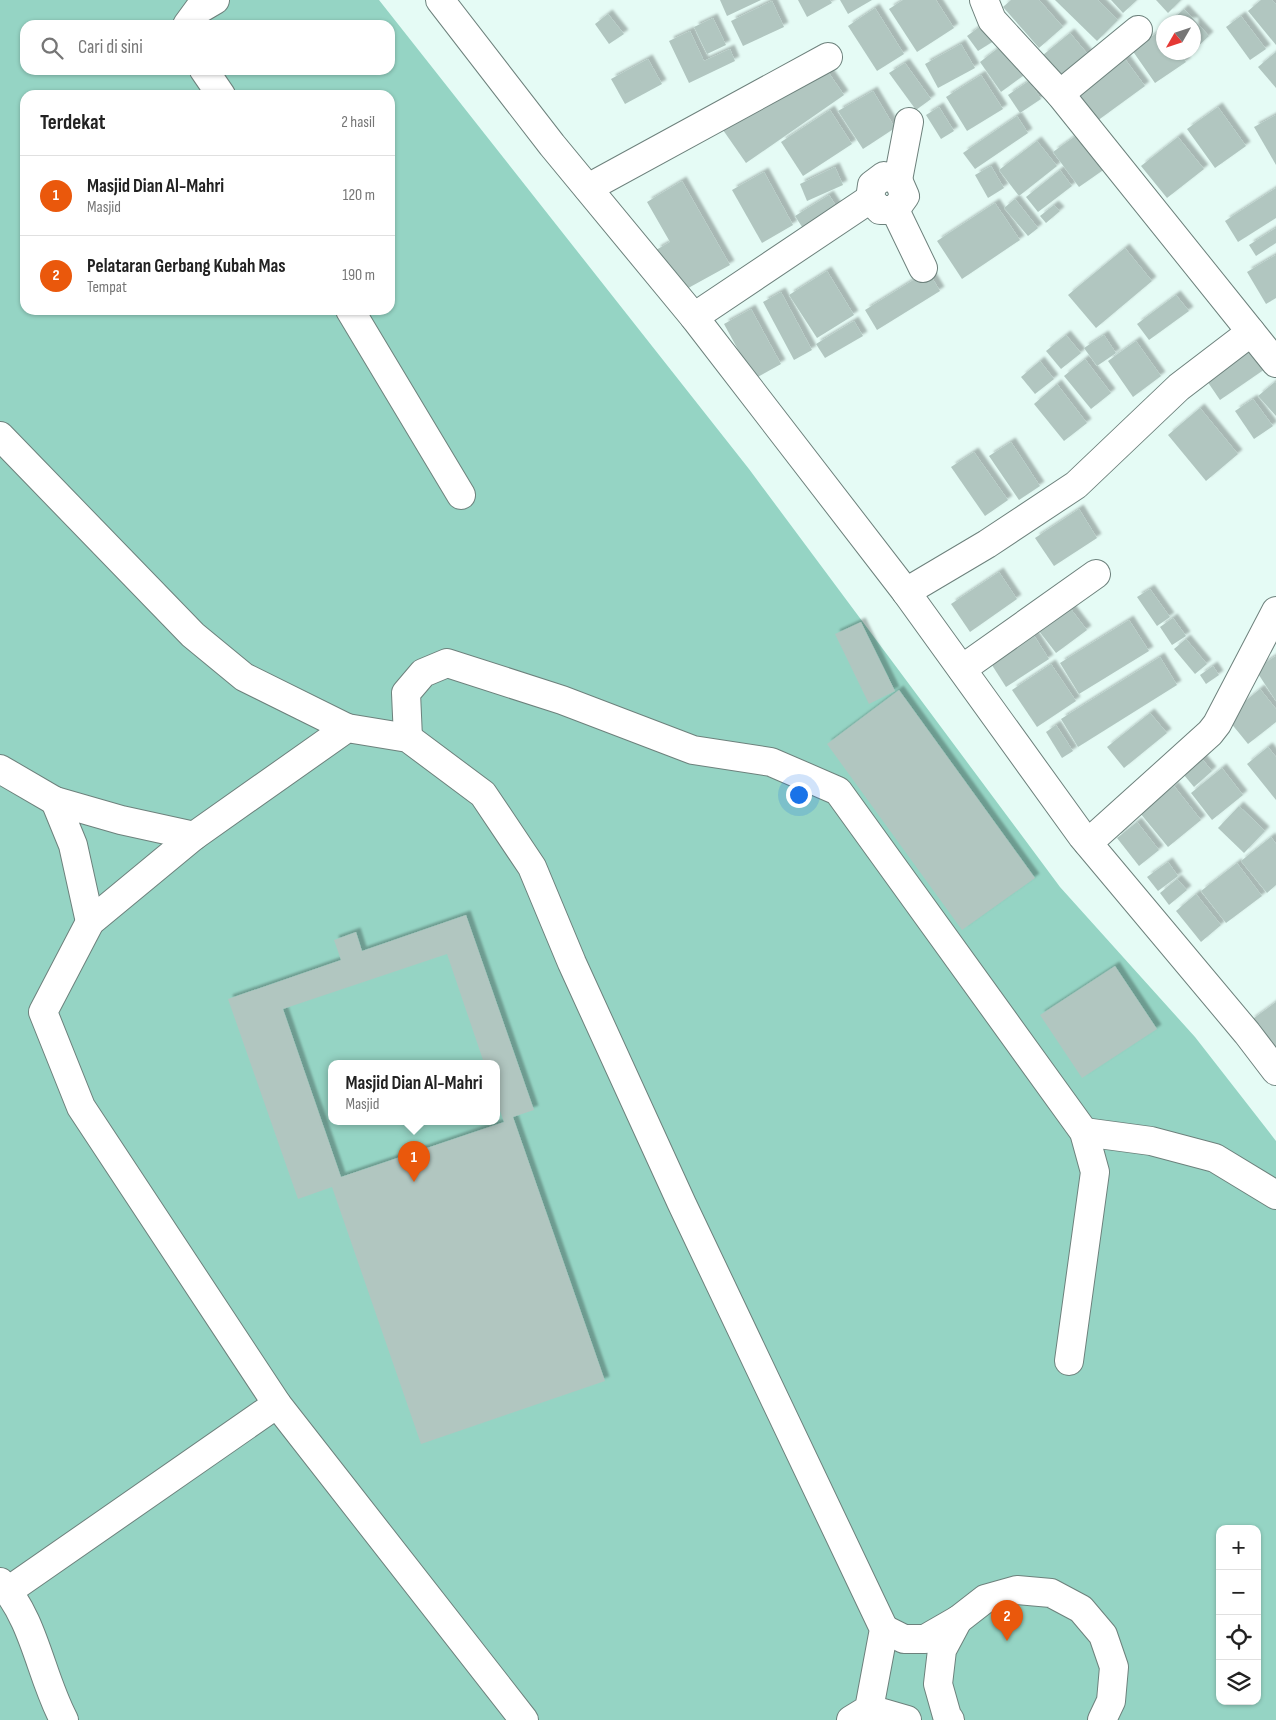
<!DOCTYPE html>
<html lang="id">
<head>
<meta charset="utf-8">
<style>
	body { margin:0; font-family:"Sofia Sans Condensed",sans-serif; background:#f6f6f6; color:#222 }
	.controls { position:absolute; right:15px; bottom:15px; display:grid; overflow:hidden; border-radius:10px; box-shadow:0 1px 4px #0004 }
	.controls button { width:45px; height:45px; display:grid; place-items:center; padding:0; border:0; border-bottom:1px solid #e0e0e0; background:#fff; color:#222; font:25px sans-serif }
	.compass { position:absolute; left:1156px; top:15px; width:45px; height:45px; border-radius:50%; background:#fff; box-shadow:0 1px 4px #0004; rotate:231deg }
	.you { position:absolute; left:798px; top:794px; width:18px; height:18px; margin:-12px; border:4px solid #fff; border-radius:50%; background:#1a73e8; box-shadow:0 0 0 8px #1a73e833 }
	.badge { display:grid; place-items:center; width:32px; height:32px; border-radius:50%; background:#ea580c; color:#fff; font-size:16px; font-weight:700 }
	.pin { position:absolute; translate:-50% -41px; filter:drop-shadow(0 1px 2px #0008) }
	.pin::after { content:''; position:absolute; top:26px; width:18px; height:15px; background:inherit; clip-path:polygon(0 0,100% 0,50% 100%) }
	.popup { position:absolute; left:328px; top:1060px; width:172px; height:65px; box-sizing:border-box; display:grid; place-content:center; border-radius:10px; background:#fff; filter:drop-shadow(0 1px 4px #0005); font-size:16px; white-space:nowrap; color:#767676 }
	.popup b { font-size:19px; color:#222 }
	.popup::after { content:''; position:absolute; left:50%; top:100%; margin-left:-10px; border:10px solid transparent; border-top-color:#fff }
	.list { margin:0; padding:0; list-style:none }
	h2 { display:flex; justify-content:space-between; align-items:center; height:65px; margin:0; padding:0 20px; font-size:21px }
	h2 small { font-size:16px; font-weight:400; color:#767676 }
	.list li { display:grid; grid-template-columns:32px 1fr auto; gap:15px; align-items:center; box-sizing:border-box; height:80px; padding:0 20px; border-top:1px solid #e0e0e0 }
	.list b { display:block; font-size:19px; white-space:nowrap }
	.list p { margin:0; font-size:16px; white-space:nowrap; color:#767676 }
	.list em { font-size:16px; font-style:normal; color:#767676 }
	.icon { flex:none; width:28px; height:28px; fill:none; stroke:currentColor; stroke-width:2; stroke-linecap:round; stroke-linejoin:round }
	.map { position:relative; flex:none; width:1276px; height:1720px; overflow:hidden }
	.search { position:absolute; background:#fff; box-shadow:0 1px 4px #0004; left:20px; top:20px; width:375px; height:55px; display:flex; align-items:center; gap:12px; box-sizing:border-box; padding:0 18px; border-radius:15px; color:#767676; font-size:19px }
	.panel { position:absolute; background:#fff; box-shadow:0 1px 4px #0004; left:20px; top:90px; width:375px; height:225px; border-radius:15px }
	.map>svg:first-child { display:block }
</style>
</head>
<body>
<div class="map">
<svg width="1276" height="1720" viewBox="0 0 1276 1720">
	<defs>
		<filter id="shadow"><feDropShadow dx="4.5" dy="-4.5" stdDeviation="1" flood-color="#0004"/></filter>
	</defs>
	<rect width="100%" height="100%" fill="#e5fbf5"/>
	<path fill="#95d4c4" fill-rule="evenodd" d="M0,0h379l370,469 311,418 135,150 81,104v579h-1276zM25,25h365v45h-365zM25,95h365v215h-365zM332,1063h164v58h-164zM1220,1529h37v172h-37z"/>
	<g fill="#b1c6c0" fill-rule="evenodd" filter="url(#shadow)">
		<path d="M720,0h41l-34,16z"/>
		<path d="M798,0h32l2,3 -25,14z"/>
		<path d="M840,0h32l-24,14z"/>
		<path d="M903,0h33l18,28 -37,24 -28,-43z"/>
		<path d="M1011,0h28l24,27 -24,21 -36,-41z"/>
		<path d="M1055,0h43l20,20 -21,21z"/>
		<path d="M1111,0h26l-14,13z"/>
		<path d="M1156,0h25l-13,13z"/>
		<path d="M1261,0h11l4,4v41l-28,-34z"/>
		<path d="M772,1l12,26 -41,19 -12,-25z"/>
		<path d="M875,8l29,46 -27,17 -29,-45z"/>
		<path d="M1184,9l25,27 -13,12 -2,-3v-23h-24z"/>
		<path d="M608,14l16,20 -15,10 -14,-20z"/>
		<path d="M1241,16l25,33 -16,11 -24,-33z"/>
		<path d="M713,18l13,27 -19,9 -13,-27z"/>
		<path d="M985,23l12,16 -19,12 -11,-15z"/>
		<path d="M1164,28v24h15l7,10 -31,21 -23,-33z"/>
		<path d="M690,31l14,30 26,-12 5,12 -46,22 -20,-42z"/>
		<path d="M1070,33l21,25 -27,22 -21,-25z"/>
		<path d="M1005,43l22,30 -26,19 -21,-30z"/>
		<path d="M961,44l14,24 -37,20 -13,-24z"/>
		<path d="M1276,52v36l-18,-21z"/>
		<path d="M1122,55l23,31 -48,35 -23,-31z"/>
		<path d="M648,59l14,25 -37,20 -14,-25z"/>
		<path d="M822,63l22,32 -98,68 -23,-33z"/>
		<path d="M905,63l26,36 -15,11 -27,-37z"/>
		<path d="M981,75l22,34 -36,22 -21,-34z"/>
		<path d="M1029,81l12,18 -21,14 -12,-18z"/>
		<path d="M873,91l22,37 -32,21 -25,-38z"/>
		<path d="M939,107l15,24 -13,8 -15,-24z"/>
		<path d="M1218,107l28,39 -31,22 -28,-39z"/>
		<path d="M830,110l22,34 -49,32 -22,-34z"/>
		<path d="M1276,115v50l-22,-38z"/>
		<path d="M1017,116l11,17 -53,36 -12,-16z"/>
		<path d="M1084,130l25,36 -30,21 -26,-35z"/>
		<path d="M1178,137l26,32 -37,29 -26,-32z"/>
		<path d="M1037,141l20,25 -38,30 -20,-26z"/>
		<path d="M991,166l13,22 -16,10 -13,-23z"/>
		<path d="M835,167l8,18 -36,16 -7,-17z"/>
		<path d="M1060,170l12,16 -34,26 -12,-15z"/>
		<path d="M764,172l29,53 -31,18 -30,-53z"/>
		<path d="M682,181l48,84 -49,27 -25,-42 14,-8 -23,-40z"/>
		<path d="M1276,188v30l-38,24 -13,-21z"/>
		<path d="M829,195l13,20 -34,21 -13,-20z"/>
		<path d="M1015,199l23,29 -10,8 -24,-28z"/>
		<path d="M995,203l25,37 -58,39 -25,-38z"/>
		<path d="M1054,205l6,6 -14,12 -6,-7z"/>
		<path d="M1276,228v15l-20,13 -7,-11z"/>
		<path d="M1125,248l27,33 -56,47 -28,-33z"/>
		<path d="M1276,255v43l-10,6 -19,-32z"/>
		<path d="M827,271l27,44 -37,23 -28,-43z"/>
		<path d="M928,271l12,20 -63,39 -12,-20z"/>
		<path d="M781,292l31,58 -18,10 -31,-58z"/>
		<path d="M1176,295l13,16 -40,29 -12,-16z"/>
		<path d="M751,309l30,55 -27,15 -30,-55z"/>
		<path d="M854,321l9,15 -38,22 -9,-14z"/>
		<path d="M1066,335l15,18 -20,16 -15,-18z"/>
		<path d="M1104,335l12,18 -19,13 -13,-18z"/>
		<path d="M1136,341l25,35 -28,21 -25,-36z"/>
		<path d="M1250,347l15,22 -45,31 -15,-22z"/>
		<path d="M1085,359l26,34 -20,16 -27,-33z"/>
		<path d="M1040,361l14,18 -19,15 -14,-17z"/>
		<path d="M1275,382l1,1v33l-18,-20z"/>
		<path d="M1057,384l30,39 -23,18 -30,-37z"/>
		<path d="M1253,399l20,27 -19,13 -19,-28z"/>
		<path d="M1200,408l38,46 -32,27 -38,-46z"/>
		<path d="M1011,442l29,44 -21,14 -30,-44z"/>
		<path d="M974,452l34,48 -23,16 -34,-49z"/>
		<path d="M1079,509l18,29 -43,28 -19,-28z"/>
		<path d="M999,572l18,27 -47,33 -19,-28z"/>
		<path d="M1150,589l20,28 -13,9 -20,-29z"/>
		<path d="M1070,608l17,22 -31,23 -17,-22z"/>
		<path d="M1173,618l13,18 -14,9 -12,-18z"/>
		<path d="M1129,620l20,31 -70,43 -19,-31z"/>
		<path d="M861,622l34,69 -26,13 -34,-70z"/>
		<path d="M1033,634l16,25 -43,28 -16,-25z"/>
		<path d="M1186,639l21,25 -12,10 -21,-25z"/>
		<path d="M1276,656v45l-21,-32z"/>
		<path d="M1160,657l17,28 -99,62 -17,-28z"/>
		<path d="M1051,664l25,37 -39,26 -25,-37z"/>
		<path d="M1213,666l6,9 -13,9 -6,-9z"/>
		<path d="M1260,689l16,20v13l-28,22 -22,-27z"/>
		<path d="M899,690l136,188 -73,52 -135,-186z"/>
		<path d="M1150,713l17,20 -43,35 -17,-21z"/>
		<path d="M1056,725l17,26 -11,7 -16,-26z"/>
		<path d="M1268,747l8,10v43l-29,-36z"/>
		<path d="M1198,754l14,17 -18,16 -15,-18z"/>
		<path d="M1222,768l21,27 -31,25 -21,-27z"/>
		<path d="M1174,786l27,34 -33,27 -28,-34z"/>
		<path d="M1239,806l26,25 -21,22 -26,-25z"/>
		<path d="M1137,822l22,28 -20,16 -22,-28z"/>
		<path d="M1271,837l5,7v41l-9,8 -26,-32z"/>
		<path d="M1168,862l10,14 -20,15 -11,-14z"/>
		<path d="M1237,863l25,33 -36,27 -25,-32z"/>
		<path d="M1177,879l10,11 -18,15 -9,-12z"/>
		<path d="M1196,894l25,31 -20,17 -25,-31z"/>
		<path d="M466,915l68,195 -21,7 92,264 -184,63 -89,-257 -34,12 -70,-200 113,-39 -7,-20 22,-8 6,19zM447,954l37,109h12v37l8,22 -163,55 -58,-168z"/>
		<path d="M1115,966l42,63 -75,49 -42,-63z"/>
		<path d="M1276,1002v51l-26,-32z"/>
	</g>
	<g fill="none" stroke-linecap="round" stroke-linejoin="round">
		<defs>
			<g id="minor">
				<path d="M440,0l112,145 142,172 212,275 176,244 165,197 29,38"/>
				<path d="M984,0l8,20 68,74 216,269"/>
				<path d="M187,25l11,-15 17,-10"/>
				<path d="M204,70l17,25"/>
				<path d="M1060,94l78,-64"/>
				<path d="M884,176l14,4 7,16 -10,14h-15l-10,-11 2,-14z"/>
				<path d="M898,180l11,-58"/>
				<path d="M588,188l240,-131"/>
				<path d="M895,210l28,58"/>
				<path d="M350,310l111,185"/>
				<path d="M694,317l176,-118"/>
				<path d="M0,436l193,199 51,42 103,51"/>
				<path d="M906,592l81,-48 89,-59 103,-98 72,-55"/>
				<path d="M962,669l134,-95"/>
				<path d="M408,738l-2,-45 17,-20 24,-10 115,37 131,50 78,12 67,29 246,341 11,40 -26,189"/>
				<path d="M0,769l55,32"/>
				<path d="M1088,843l122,-110 7,-9 59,-113"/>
				<path d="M90,922l-17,-77 -18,-44 66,19 73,16"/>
				<path d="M1084,1132l67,9 64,17 61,37"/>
				<path d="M0,1582c35,38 40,93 64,138"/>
				<path d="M8,1591l269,-187"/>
				<path d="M884,1629l20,10h21l33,-19"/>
				<path d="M869,1709l38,11"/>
				<path d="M524,1720l-247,-316 -196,-297 -38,-95 47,-90 104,-86 153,-108 61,10 75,56 49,73 40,96 110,241 202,425 -15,80 -18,11"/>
				<path d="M950,1720l-3,-4 -9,-32 4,-34 16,-30 27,-21 32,-9 34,3 30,16 22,26 11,32 -3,34 -9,19"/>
			</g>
		</defs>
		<use href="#minor" stroke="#6d817c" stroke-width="30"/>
		<use href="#minor" stroke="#fff" stroke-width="28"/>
	</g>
</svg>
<div class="controls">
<button>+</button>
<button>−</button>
<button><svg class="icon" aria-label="locate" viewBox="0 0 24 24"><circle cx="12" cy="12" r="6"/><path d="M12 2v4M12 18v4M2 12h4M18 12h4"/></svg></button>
<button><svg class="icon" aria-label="layers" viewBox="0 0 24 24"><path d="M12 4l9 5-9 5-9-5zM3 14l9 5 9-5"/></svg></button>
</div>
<svg class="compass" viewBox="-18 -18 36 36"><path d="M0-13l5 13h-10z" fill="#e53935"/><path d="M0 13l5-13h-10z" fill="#767676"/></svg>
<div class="you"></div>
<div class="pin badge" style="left:414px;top:1182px">1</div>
<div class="popup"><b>Masjid Dian Al-Mahri</b>Masjid</div>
<div class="pin badge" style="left:1007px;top:1641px">2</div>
<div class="search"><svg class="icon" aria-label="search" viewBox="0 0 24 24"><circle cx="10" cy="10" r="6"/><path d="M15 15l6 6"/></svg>Cari di sini</div>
<section class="panel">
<h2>Terdekat<small>2 hasil</small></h2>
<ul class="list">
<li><span class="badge">1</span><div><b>Masjid Dian Al-Mahri</b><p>Masjid</p></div><em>120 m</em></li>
<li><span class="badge">2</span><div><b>Pelataran Gerbang Kubah Mas</b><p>Tempat</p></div><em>190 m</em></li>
</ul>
</section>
</div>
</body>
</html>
